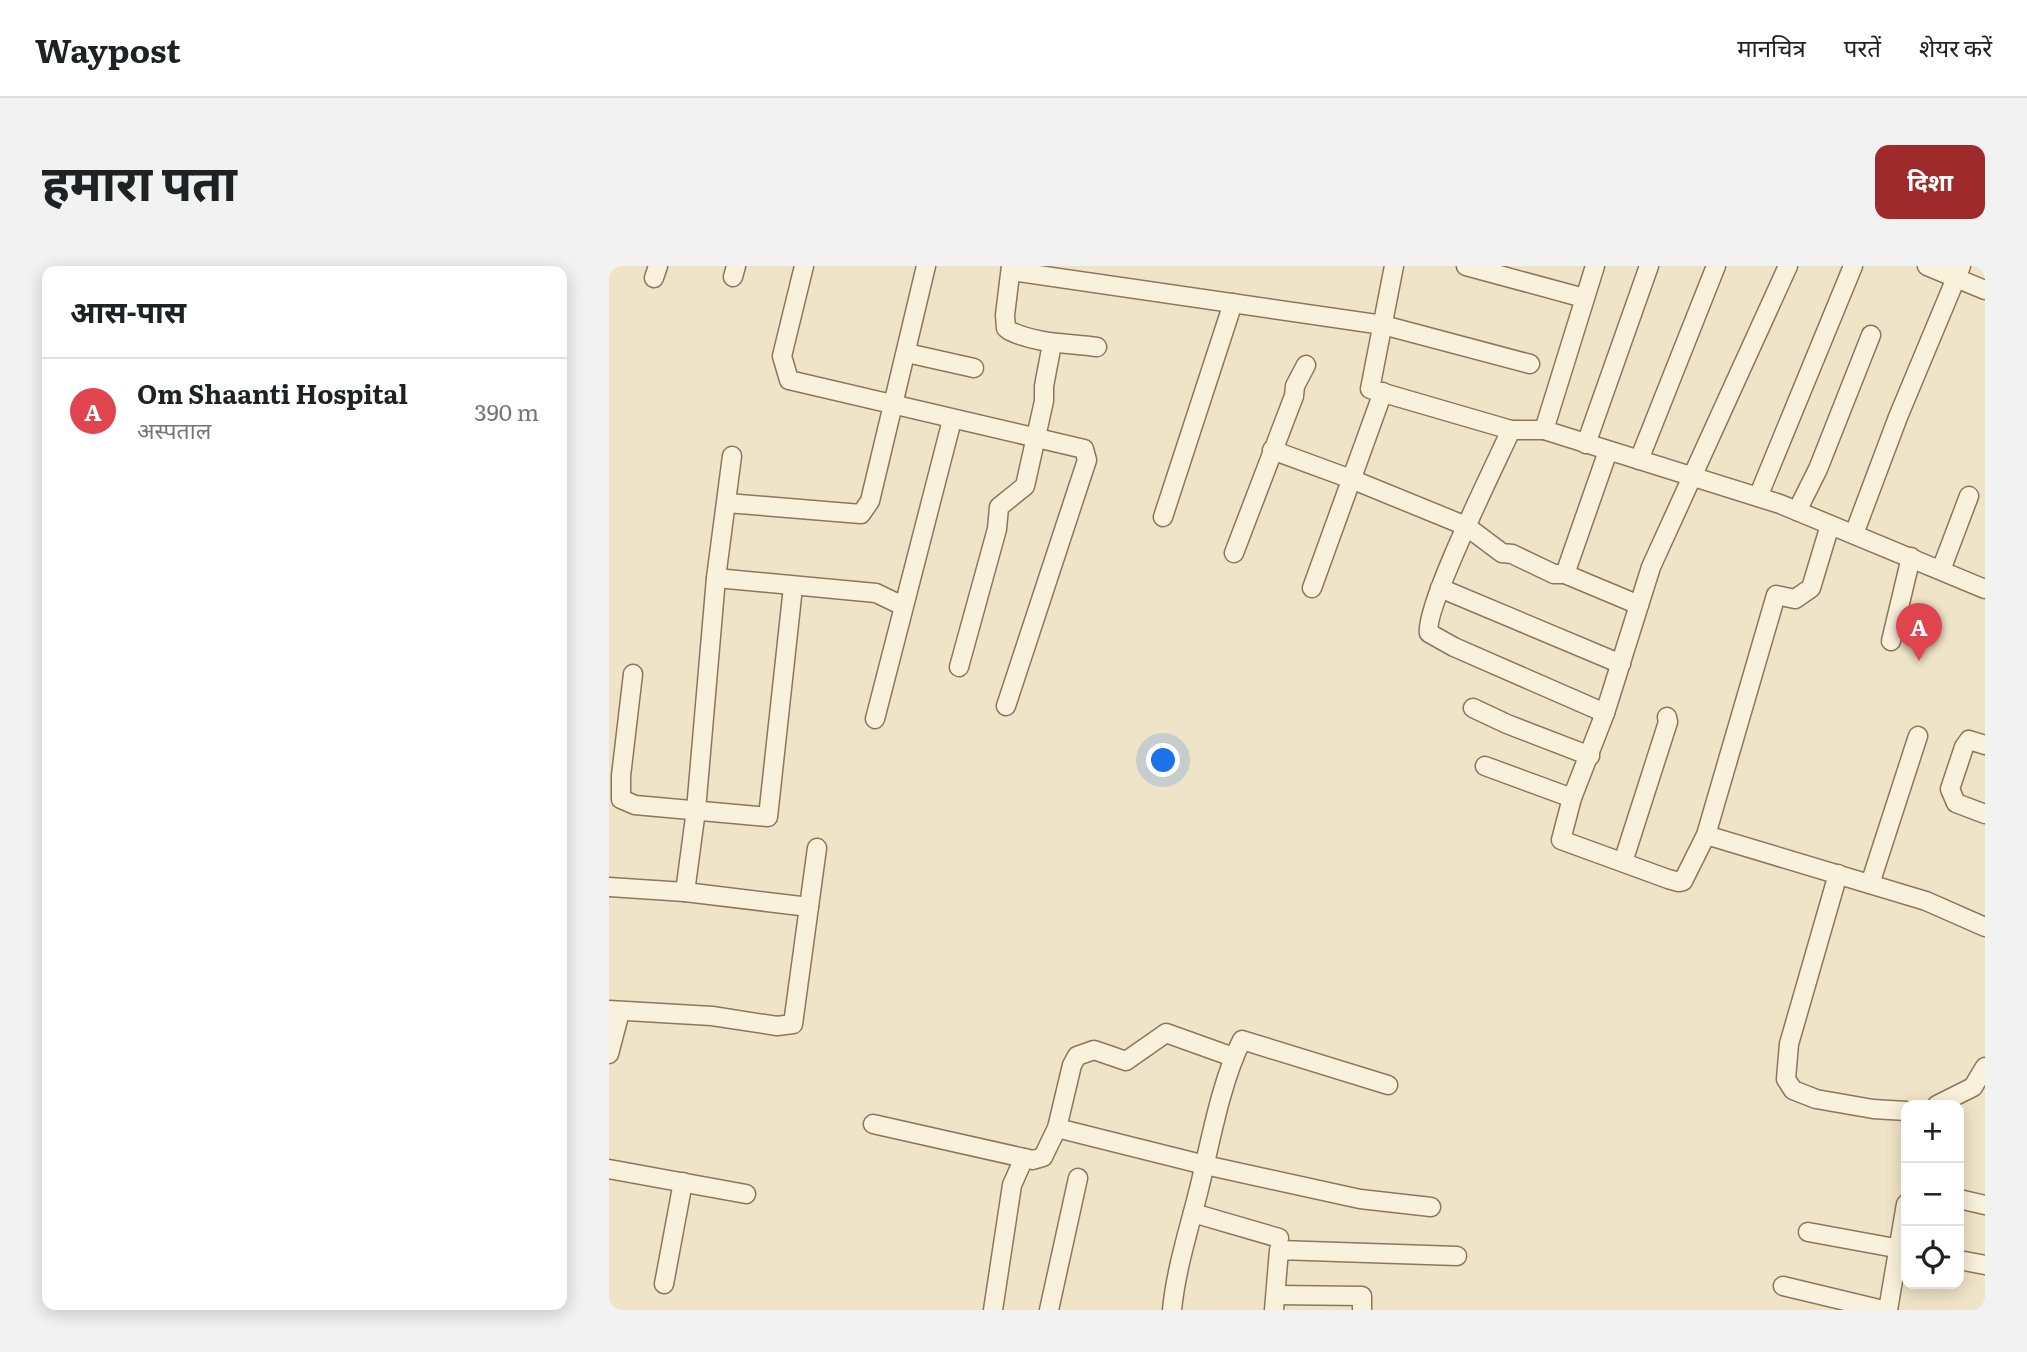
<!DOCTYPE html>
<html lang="hi">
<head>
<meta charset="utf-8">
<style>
	body { margin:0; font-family:Literata,"Noto Sans Devanagari",serif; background:#f2f2f2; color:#202124 }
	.controls { position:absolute; right:21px; bottom:21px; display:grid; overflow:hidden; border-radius:14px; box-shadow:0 4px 18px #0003 }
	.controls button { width:63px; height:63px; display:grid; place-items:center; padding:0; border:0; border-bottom:2px solid #e0e0e0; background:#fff; color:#202124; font:35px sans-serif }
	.you { position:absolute; left:555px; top:495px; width:24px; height:24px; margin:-18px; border:5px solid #fff; border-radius:50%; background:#1a73e8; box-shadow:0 0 0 10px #1a73e833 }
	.badge { display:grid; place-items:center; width:46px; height:46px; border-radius:50%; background:#9e2a2b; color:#fff; font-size:23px; font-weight:700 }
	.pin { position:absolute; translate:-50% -58px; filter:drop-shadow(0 2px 4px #0008) }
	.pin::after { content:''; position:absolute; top:37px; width:24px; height:21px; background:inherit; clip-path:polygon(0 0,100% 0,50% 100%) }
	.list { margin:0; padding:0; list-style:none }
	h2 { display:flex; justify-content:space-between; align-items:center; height:91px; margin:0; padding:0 28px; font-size:30px }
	h2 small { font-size:23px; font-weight:400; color:#757577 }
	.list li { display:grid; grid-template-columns:46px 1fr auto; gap:21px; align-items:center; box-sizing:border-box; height:105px; padding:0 28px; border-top:2px solid #e0e0e0 }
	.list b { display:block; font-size:26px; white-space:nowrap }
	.list p { margin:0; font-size:23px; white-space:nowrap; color:#757577 }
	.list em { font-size:23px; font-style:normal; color:#757577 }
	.icon { flex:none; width:38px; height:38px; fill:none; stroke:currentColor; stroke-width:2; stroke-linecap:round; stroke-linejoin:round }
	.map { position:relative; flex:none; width:1376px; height:1044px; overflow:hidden; border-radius:14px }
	header { display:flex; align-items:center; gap:42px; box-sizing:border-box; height:98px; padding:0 35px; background:#fff; border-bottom:2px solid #e0e0e0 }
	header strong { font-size:33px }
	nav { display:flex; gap:38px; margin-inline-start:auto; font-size:24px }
	.intro { display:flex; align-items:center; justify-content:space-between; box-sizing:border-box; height:168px; padding:0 42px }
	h1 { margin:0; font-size:49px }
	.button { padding:18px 32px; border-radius:14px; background:#9e2a2b; color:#fff; font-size:24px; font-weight:700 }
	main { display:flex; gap:42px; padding:0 42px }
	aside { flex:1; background:#fff; border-radius:14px; box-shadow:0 4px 18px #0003 }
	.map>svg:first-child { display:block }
</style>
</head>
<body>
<header>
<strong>Waypost</strong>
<nav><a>मानचित्र</a><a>परतें</a><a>शेयर करें</a></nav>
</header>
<div class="intro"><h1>हमारा पता</h1><a class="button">दिशा</a></div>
<main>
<aside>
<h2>आस-पास<small></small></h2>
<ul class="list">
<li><span class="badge" style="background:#e0444e">A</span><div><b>Om Shaanti Hospital</b><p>अस्पताल</p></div><em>390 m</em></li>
</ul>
</aside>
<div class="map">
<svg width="1376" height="1044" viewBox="0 0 1376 1044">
	<rect width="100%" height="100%" fill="#f0e4c8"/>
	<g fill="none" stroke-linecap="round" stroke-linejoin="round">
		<defs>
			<g id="minor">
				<path d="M195,0l-22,90 7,24 295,69 3,11 -81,246"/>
				<path d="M402,0l-6,49 1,13 4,3c27,13 58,12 87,16"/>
				<path d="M785,0l-24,123 141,41h33l236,74 205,85"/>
				<path d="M857,0l118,32"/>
				<path d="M1179,0l-137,301 -46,146 -33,85 -11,42 107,39 11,3 4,-1 23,-46 70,-240 19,4 16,-11 19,-63"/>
				<path d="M1318,0l58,24"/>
				<path d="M402,5l372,54 147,39"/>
				<path d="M124,11l3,-11"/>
				<path d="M45,12l4,-12"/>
				<path d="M298,87l67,15"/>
				<path d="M902,164c-14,31 -88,180 -82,203l25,14 151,66"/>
				<path d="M935,164l51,-164"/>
				<path d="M977,178l63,-178"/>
				<path d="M663,184l79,29 115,47 36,27 10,1 42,20h11l74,31"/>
				<path d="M1030,194l77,-194"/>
				<path d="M1149,231l95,-231"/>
				<path d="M118,237l134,11 9,-13 56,-235"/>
				<path d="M1188,245l21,-42 53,-134"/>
				<path d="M554,251l70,-214"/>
				<path d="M1245,268l44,-117 63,-151"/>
				<path d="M625,287l60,-157 1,-10 11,-21"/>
				<path d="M1332,304l28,-74"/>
				<path d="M956,308l43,-123"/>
				<path d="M107,312l160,15 27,13"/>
				<path d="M703,322l71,-196"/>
				<path d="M831,322l181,76"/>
				<path d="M1282,375l20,-84"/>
				<path d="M350,401l38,-138 2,-22 26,-21 19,-85v-15l8,-42"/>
				<path d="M24,408l-12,102v23l14,6 133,12 25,-230"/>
				<path d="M864,442l34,16 83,32"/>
				<path d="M266,453l77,-299"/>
				<path d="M1376,479l-16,-5 -5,7 -14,42 6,14 29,11"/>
				<path d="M876,500l87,32"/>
				<path d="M1097,569l220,66 59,26"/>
				<path d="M1014,596l45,-140 -1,-5"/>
				<path d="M1229,608l-49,170 -3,35 7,11 23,9 57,10 33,2"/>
				<path d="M1261,618l48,-148"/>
				<path d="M0,621l76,5 124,15"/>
				<path d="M76,626l11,-82 20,-232 16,-122"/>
				<path d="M0,744l103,6 65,10 16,-2 24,-176"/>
				<path d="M0,788l11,-42"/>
				<path d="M1328,839l36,-18 12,-20"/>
				<path d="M264,858l160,36 10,-3 14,-29 15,-63 5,-9 17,-6 32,11 40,-28 67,24"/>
				<path d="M448,862l148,37 155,34 71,8"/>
				<path d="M0,903l137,25"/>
				<path d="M1350,933l26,6"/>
				<path d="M584,947l86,25"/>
				<path d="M1199,966l98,18"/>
				<path d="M1350,994l26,5"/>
				<path d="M55,1018l19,-102"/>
				<path d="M1174,1020l100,24"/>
				<path d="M667,1029l86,1v14"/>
				<path d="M384,1044l19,-125 12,-27"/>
				<path d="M440,1044l29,-132"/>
				<path d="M563,1044c4,-41 17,-81 27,-121 11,-45 22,-108 43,-149l146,45"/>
				<path d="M665,1044l5,-60 178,6"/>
				<path d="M1279,1044l18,-106"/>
			</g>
		</defs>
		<use href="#minor" stroke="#8d765c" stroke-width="21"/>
		<use href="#minor" stroke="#faf1dc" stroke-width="18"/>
	</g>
</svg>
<div class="controls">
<button>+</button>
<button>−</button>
<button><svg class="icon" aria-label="locate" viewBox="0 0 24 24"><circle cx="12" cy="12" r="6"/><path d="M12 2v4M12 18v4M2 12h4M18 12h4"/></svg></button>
</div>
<div class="you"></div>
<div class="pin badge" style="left:1310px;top:395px;background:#e0444e">A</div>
</div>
</main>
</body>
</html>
